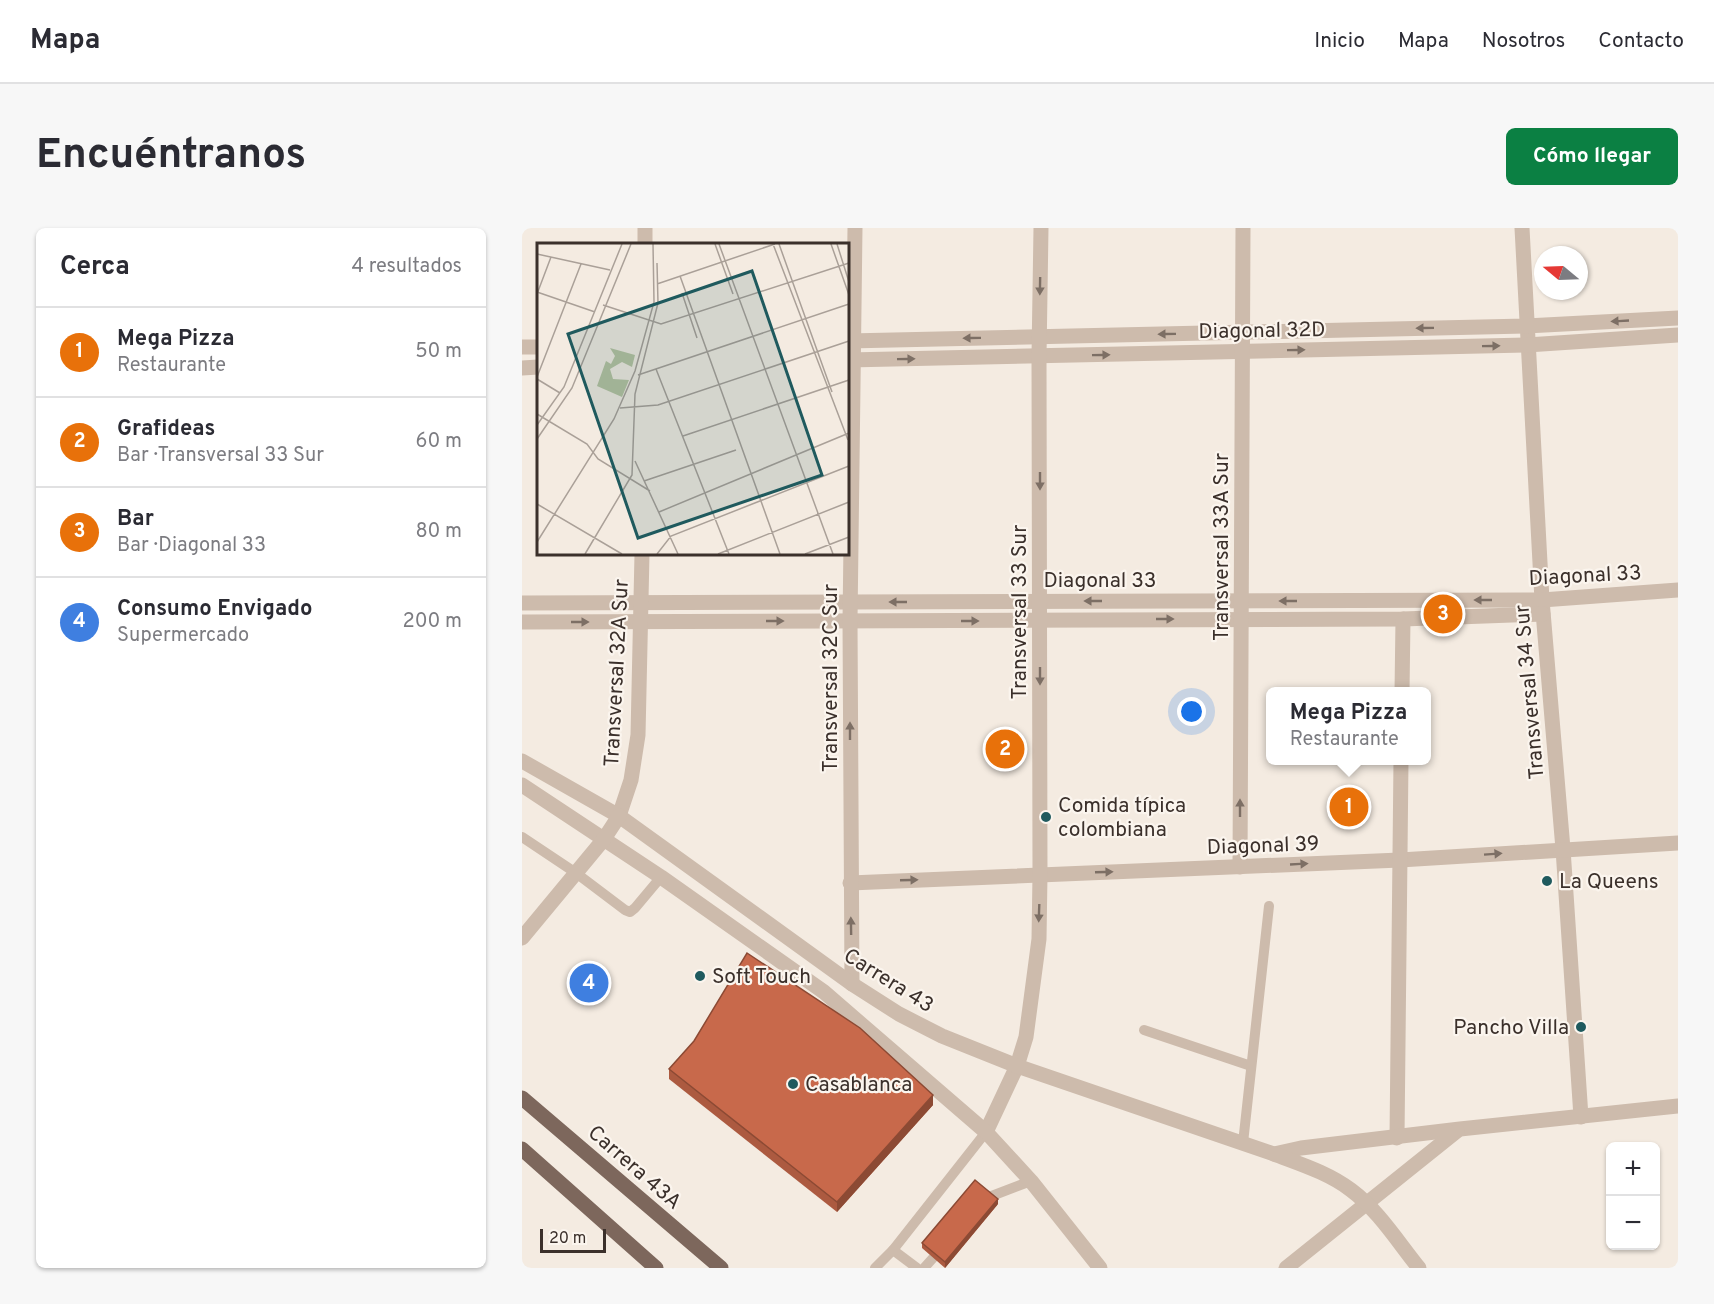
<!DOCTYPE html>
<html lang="es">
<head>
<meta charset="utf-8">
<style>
	body { margin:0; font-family:Overpass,sans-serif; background:#f7f7f7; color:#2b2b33 }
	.controls { position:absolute; right:18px; bottom:18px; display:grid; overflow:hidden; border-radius:9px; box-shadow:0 2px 4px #0004 }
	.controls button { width:54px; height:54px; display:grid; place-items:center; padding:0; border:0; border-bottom:2px solid #e1e1e2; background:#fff; color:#2b2b33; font:30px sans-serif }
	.compass { position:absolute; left:1012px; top:18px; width:54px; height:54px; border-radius:50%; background:#fff; box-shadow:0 2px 4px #0004; rotate:289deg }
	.scale { position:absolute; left:18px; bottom:15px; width:66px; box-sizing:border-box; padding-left:6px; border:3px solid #3b302b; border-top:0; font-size:16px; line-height:21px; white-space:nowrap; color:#3b302b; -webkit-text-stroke:4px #fbf5ee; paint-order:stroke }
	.you { position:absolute; left:670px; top:484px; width:21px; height:21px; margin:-15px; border:4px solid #fff; border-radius:50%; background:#1a73e8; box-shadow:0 0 0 9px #1a73e833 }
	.badge { display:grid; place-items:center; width:39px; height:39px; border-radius:50%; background:#0b8043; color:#fff; font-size:20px; font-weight:700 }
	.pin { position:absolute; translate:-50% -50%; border:3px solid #fff; box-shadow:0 2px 6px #0006 }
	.popup { position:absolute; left:744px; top:459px; width:165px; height:78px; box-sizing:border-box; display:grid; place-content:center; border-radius:9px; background:#fff; filter:drop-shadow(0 2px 4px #0005); font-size:20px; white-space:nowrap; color:#7c7c81 }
	.popup b { font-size:22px; color:#2b2b33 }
	.popup::after { content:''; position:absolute; left:50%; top:100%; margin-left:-12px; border:12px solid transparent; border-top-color:#fff }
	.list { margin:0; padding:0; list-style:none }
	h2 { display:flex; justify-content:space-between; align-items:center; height:78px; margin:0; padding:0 24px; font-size:26px }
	h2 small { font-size:20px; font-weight:400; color:#7c7c81 }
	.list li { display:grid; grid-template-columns:39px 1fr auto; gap:18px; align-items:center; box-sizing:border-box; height:90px; padding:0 24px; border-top:2px solid #e1e1e2 }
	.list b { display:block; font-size:22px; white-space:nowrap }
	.list p { margin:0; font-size:20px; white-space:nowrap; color:#7c7c81 }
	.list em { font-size:20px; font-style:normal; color:#7c7c81 }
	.map { position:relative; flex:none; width:1156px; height:1040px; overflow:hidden; border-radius:9px }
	header { display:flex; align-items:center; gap:36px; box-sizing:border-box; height:84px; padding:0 30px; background:#fff; border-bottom:2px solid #e1e1e2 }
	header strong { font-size:28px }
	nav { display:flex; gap:33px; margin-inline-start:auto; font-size:21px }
	.intro { display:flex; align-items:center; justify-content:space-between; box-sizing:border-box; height:144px; padding:0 36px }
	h1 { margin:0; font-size:42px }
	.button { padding:15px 27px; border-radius:9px; background:#0b8043; color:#fff; font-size:21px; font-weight:700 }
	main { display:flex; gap:36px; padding:0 36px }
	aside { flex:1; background:#fff; border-radius:9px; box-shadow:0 2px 4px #0004 }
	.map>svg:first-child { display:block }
</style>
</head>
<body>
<header>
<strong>Mapa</strong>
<nav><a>Inicio</a><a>Mapa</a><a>Nosotros</a><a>Contacto</a></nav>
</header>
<div class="intro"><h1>Encuéntranos</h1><a class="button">Cómo llegar</a></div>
<main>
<aside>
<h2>Cerca<small>4 resultados</small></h2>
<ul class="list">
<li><span class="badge" style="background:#e8710a">1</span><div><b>Mega Pizza</b><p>Restaurante</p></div><em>50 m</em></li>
<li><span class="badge" style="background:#e8710a">2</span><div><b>Grafideas</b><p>Bar · Transversal 33 Sur</p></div><em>60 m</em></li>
<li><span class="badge" style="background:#e8710a">3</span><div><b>Bar</b><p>Bar · Diagonal 33</p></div><em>80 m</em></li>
<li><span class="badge" style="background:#3f7fe0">4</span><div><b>Consumo Envigado</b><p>Supermercado</p></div><em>200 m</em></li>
</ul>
</aside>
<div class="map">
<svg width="1156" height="1040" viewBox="0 0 1156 1040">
	<rect width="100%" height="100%" fill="#f4ebe1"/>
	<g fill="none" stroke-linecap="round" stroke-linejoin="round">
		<g stroke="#cdbbac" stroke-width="10">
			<path d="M0,609l54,36 49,37 5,2 5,-4 26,-31"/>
			<path d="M622,802l107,36"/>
			<path d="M721,915l26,-237"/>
			<path d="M467,969l42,-16"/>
			<path d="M371,1022l24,18"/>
			<path d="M353,1040l18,-18 93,-118"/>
			<path d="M402,1040l9,-10"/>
		</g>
		<g stroke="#cdbbac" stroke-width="15">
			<path d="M1000,0l20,372 21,249 18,268"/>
			<path d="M123,16v-16"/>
			<path d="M326,113l678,-15 152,-8"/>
			<path d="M0,119h16"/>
			<path d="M326,132l679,-15 151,-10"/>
			<path d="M0,140l16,-1"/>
			<path d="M0,375l1020,-3 136,-10"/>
			<path d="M0,394l881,-3 140,-5"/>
			<path d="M880,464l1,-73"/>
			<path d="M97,588l12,-36 7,-45 4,-181"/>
			<path d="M718,639l3,-639"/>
			<path d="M328,655l550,-23 278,-17"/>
			<path d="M330,756l-2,-363 5,-393"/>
			<path d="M464,904l31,-66 9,-29 13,-98 1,-64 -1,-519 2,-128"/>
			<path d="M875,910l4,-378"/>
			<path d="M752,926l27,-6 159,-19 218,-23"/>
			<path d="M764,1040l171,-137"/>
		</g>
		<g stroke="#cdbbac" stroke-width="15">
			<path d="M0,533l97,55 233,168 47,30 43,22 75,30 257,88c26,10 55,19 77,36 27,20 47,52 68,78"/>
			<path d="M0,557l139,92 163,115 162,140 45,49 69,87"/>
			<path d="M0,710l82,-99 15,-23"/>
		</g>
		<g stroke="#7d675c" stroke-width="15">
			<path d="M0,870l199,170"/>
			<path d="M0,921l134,119"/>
		</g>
	</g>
	<g fill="#ac5a40">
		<path d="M147,841l264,36 -96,107 -168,-133z"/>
		<path d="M476,976l-53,64 -23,-20v-5z"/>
	</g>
	<g fill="#8c4a34">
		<path d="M411,867v10l-96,107v-10z"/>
		<path d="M476,971v5l-53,64v-6z"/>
	</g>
	<g fill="#c8694b" stroke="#8c4a34" stroke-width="1.5">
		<path d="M225,725l113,75 73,67 -96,107 -168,-133 25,-28z"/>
		<path d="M453,952l23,19 -53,63 -23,-19z"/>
	</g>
	<defs><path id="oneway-solid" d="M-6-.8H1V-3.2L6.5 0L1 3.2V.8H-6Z" transform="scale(1.5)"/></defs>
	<g fill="#7d6f65">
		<use href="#oneway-solid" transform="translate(518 58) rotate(91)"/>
		<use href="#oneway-solid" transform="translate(1098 93) rotate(177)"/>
		<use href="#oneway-solid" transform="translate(903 100) rotate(179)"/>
		<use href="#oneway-solid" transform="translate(645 106) rotate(179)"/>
		<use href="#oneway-solid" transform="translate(450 110) rotate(179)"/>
		<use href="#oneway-solid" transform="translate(969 118) rotate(-1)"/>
		<use href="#oneway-solid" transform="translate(774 122) rotate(-1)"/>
		<use href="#oneway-solid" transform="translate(579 127) rotate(-1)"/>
		<use href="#oneway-solid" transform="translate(384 131) rotate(-1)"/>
		<use href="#oneway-solid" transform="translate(518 253) rotate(90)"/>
		<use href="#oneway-solid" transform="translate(961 372) rotate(180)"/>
		<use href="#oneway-solid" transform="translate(571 373) rotate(180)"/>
		<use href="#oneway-solid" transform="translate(766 373) rotate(180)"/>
		<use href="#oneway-solid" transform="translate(376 374) rotate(180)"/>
		<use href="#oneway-solid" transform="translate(643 391)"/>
		<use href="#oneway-solid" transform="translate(253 393)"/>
		<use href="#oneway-solid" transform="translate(448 393)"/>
		<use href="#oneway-solid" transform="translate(58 394)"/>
		<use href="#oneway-solid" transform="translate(518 448) rotate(90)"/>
		<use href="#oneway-solid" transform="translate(328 503) rotate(-90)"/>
		<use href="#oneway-solid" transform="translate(718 580) rotate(-90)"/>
		<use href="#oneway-solid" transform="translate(971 626) rotate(-4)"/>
		<use href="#oneway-solid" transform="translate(777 636) rotate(-3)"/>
		<use href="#oneway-solid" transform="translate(582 644) rotate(-2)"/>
		<use href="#oneway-solid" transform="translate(387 652) rotate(-2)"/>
		<use href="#oneway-solid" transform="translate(517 685) rotate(92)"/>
		<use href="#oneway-solid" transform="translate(329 698) rotate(-91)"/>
	</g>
	<g fill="#1f5a5e" stroke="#fbf5ee" stroke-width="2">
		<circle cx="524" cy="589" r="6"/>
		<circle cx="1025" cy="653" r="6"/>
		<circle cx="178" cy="748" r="6"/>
		<circle cx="1059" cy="799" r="6"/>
		<circle cx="271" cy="856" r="6"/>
	</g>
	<g text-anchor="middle" stroke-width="4.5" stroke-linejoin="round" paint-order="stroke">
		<g font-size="21" fill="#3b302b" stroke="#fbf5ee">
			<text transform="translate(740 102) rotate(-1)" y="7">Diagonal 32D</text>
			<text transform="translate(699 319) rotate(-90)" y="7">Transversal 33A Sur</text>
			<text transform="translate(1063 347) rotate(-3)" y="7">Diagonal 33</text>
			<text x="578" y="359">Diagonal 33</text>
			<text transform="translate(497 384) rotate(-90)" y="7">Transversal 33 Sur</text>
			<text transform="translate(94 445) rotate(-87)" y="7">Transversal 32A Sur</text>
			<text transform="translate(308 450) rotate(-90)" y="7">Transversal 32C Sur</text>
			<text transform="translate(1007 464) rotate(-95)" y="7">Transversal 34 Sur</text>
			<text transform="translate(741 617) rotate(-2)" y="7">Diagonal 39</text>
			<text transform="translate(367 752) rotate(32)" y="7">Carrera 43</text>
			<text transform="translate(113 939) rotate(41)" y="7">Carrera 43A</text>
		</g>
		<g font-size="21" fill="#3b302b" stroke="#fbf5ee" text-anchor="start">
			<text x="536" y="584">Comida típica<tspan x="536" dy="24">colombiana</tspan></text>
			<text x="1037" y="660">La Queens</text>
			<text x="190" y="755">Soft Touch</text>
			<text x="1047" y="806" text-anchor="end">Pancho Villa</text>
			<text x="283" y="863">Casablanca</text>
		</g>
	</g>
	<g transform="translate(15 15)">
		<rect width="312" height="312" fill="#f4ebe1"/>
		<path d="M73,105l25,7 -3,12 -10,-5 -12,7 3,10 16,1 -7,17 -25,-11 9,-25 5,3 4,-8z" fill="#b8c4a0"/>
		<path fill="none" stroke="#aaa098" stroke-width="1.5" d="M178,1l18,50M182,1l114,310M236,1l75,196M242,1l53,148M294,1l18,51M300,1l12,38M0,11l73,16M143,33l100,278M120,41l118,-40M0,49l58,20M145,50l15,45M0,51l14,-37M66,62l58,19 188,-61M119,126l73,185M101,132l211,-71M0,134l44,-113M0,136l23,14M83,165l38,-3 191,-64M0,171l50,30 11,15 52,32M0,182l27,-38 58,-143M146,193l166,-56M0,196l35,-51 59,-144M98,218l43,93M107,238l92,-31M0,261l85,50M122,269l190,-79M0,299l77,-123 21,-48 19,-69 -1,-58M48,311l47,-79 3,-81 23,-91 -1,-40M120,311l14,-18 178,-70M181,311l131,-52M268,311l44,-17"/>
		<path fill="#1f5a5e" fill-opacity="0.15" stroke="#1f5a5e" stroke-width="3" d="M215,28l70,204 -184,63 -70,-204z"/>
		<rect width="312" height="312" fill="none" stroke="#3b302b" stroke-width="3"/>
	</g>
</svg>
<div class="controls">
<button>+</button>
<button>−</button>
</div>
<svg class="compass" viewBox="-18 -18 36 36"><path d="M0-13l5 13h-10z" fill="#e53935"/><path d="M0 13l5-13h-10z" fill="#7c7c81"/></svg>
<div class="scale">20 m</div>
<div class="you"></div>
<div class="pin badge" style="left:827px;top:579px;background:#e8710a">1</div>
<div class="popup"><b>Mega Pizza</b>Restaurante</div>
<div class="pin badge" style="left:483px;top:521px;background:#e8710a">2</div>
<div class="pin badge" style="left:921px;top:386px;background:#e8710a">3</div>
<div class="pin badge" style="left:67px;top:755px;background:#3f7fe0">4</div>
</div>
</main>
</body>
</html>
